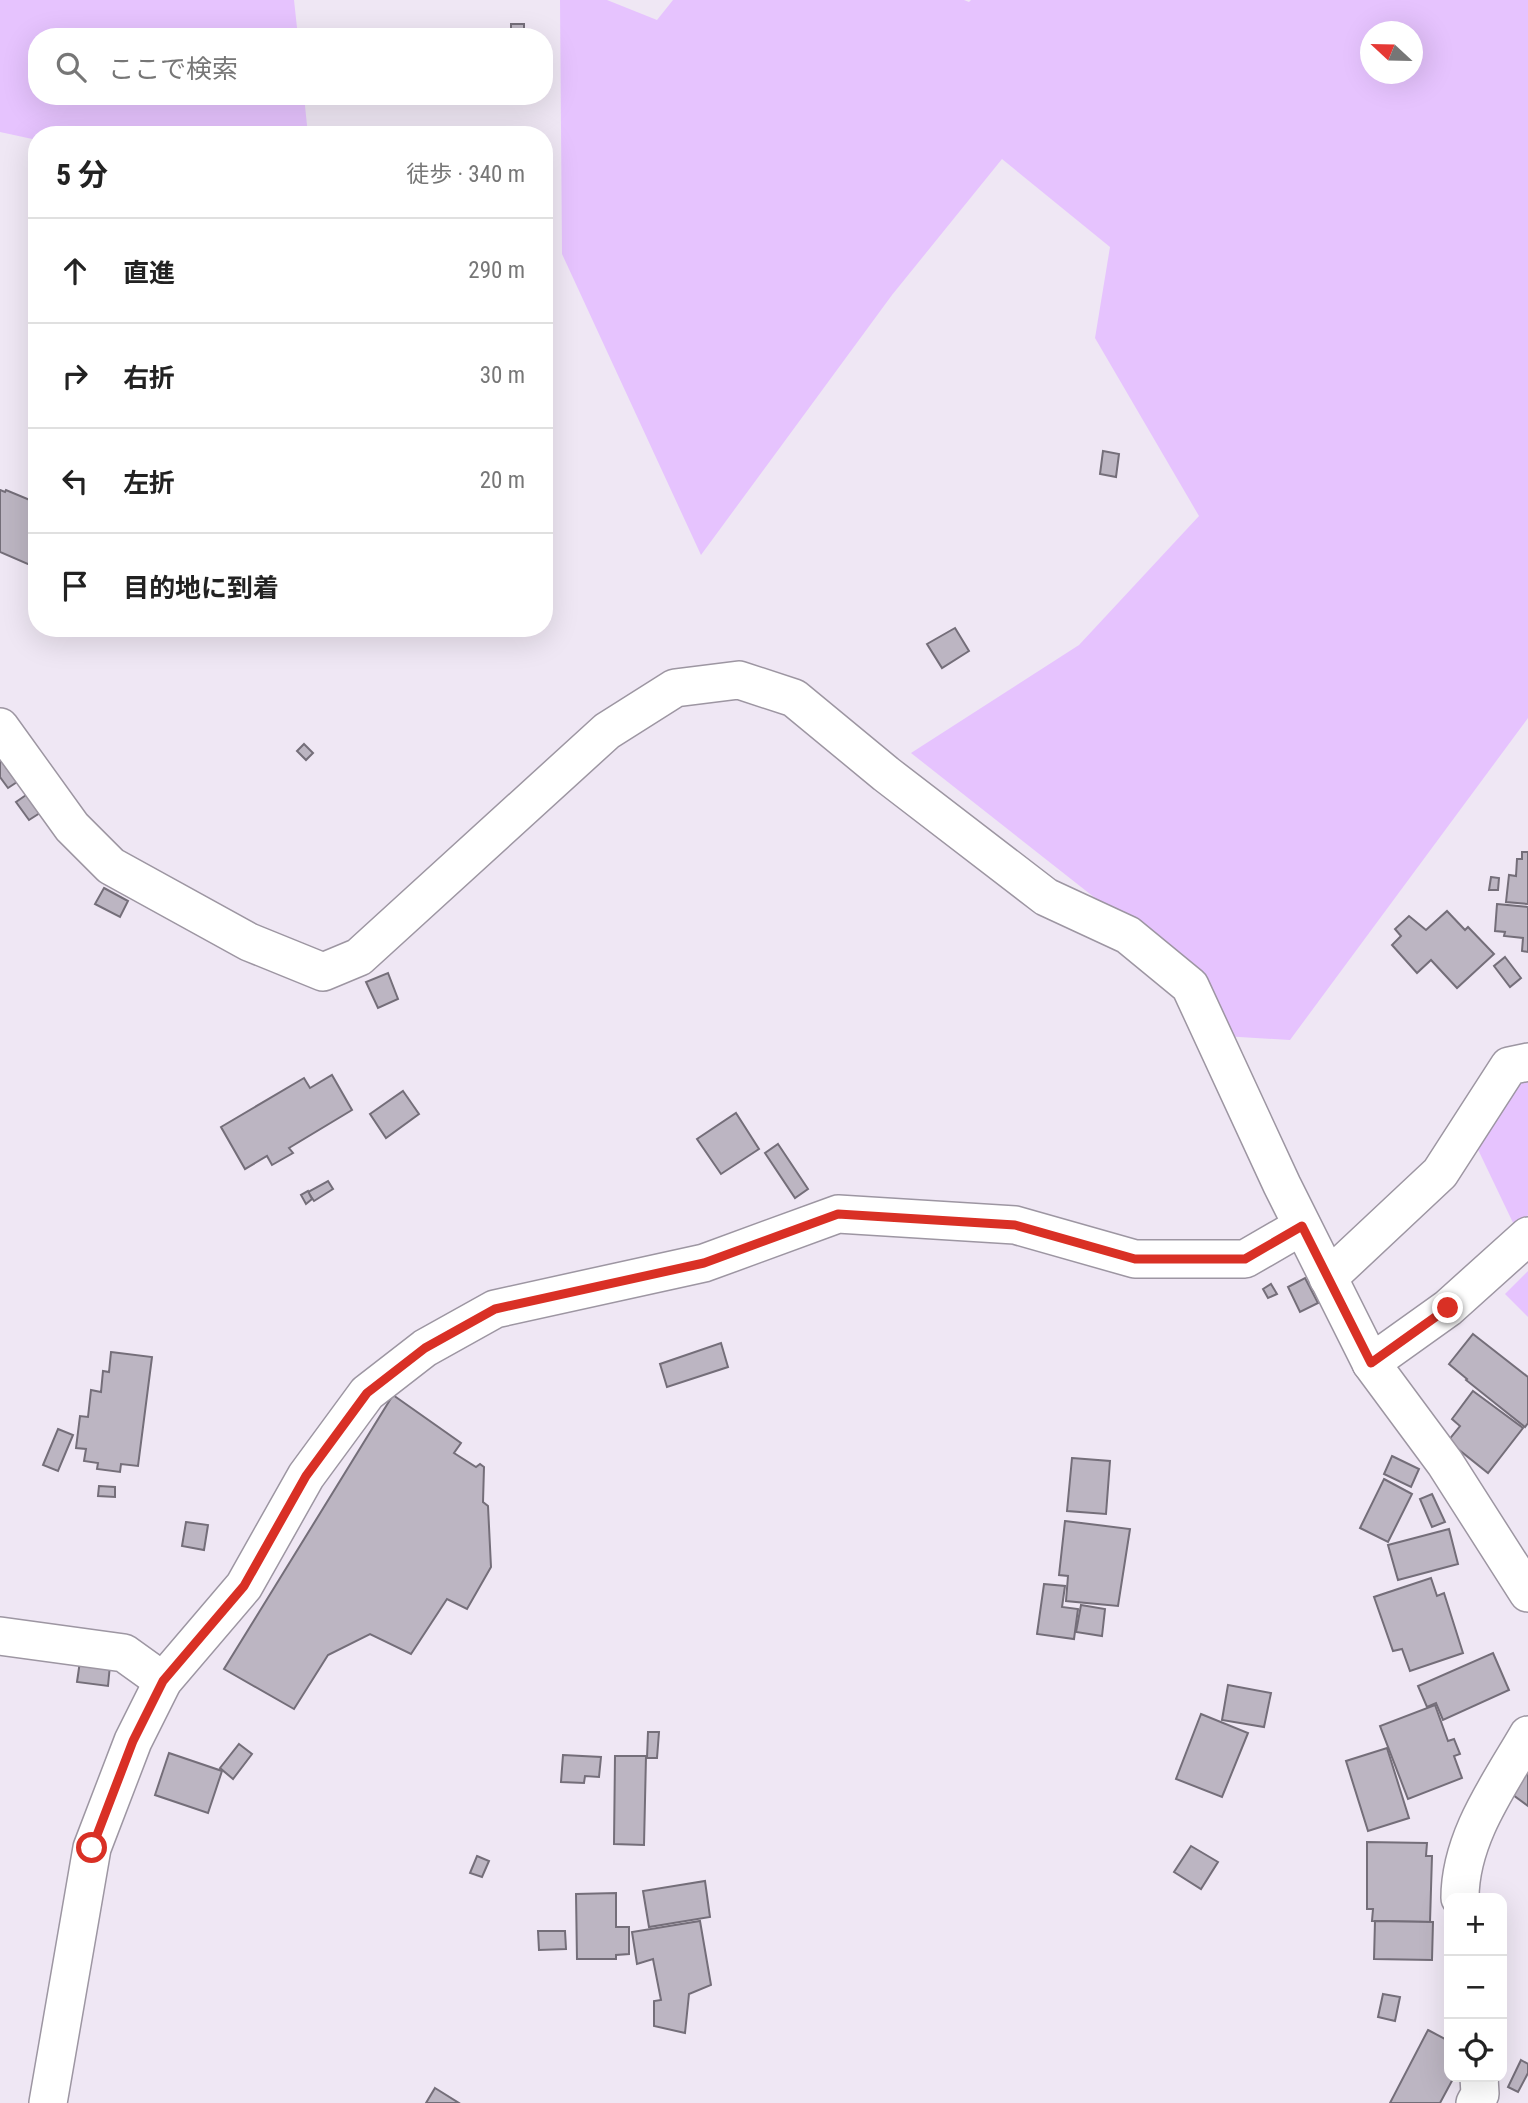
<!DOCTYPE html>
<html lang="ja">
<head>
<meta charset="utf-8">
<style>
	body { margin:0; font-family:"Roboto Condensed","Noto Sans JP",sans-serif; background:#f2f2f2; color:#222 }
	.controls { position:absolute; right:21px; bottom:21px; display:grid; overflow:hidden; border-radius:14px; box-shadow:0 7px 28px #0002 }
	.controls button { width:63px; height:63px; display:grid; place-items:center; padding:0; border:0; border-bottom:2px solid #e0e0e0; background:#fff; color:#222; font:35px sans-serif }
	.compass { position:absolute; left:1360px; top:21px; width:63px; height:63px; border-radius:50%; background:#fff; box-shadow:0 7px 28px #0002; rotate:292deg }
	.stop { position:absolute; width:21px; height:21px; margin:-16px; border:5px solid #d93025; border-radius:50%; background:#fff }
	.stop.end { background:#d93025; border-color:#fff; box-shadow:0 2px 7px #0008 }
	.list { margin:0; padding:0; list-style:none }
	h2 { display:flex; justify-content:space-between; align-items:center; height:91px; margin:0; padding:0 28px; font-size:30px }
	h2 small { font-size:23px; font-weight:400; color:#767676 }
	.list li { display:grid; grid-template-columns:46px 1fr auto; gap:21px; align-items:center; box-sizing:border-box; height:105px; padding:0 28px; border-top:2px solid #e0e0e0 }
	.list b { display:block; font-size:26px; white-space:nowrap }
	.list em { font-size:23px; font-style:normal; color:#767676 }
	.icon { flex:none; width:38px; height:38px; fill:none; stroke:currentColor; stroke-width:2; stroke-linecap:round; stroke-linejoin:round }
	.map { position:relative; flex:none; width:1528px; height:2103px; overflow:hidden }
	.search { position:absolute; background:#fff; box-shadow:0 7px 28px #0002; left:28px; top:28px; width:525px; height:77px; display:flex; align-items:center; gap:18px; box-sizing:border-box; padding:0 24px; border-radius:28px; color:#767676; font-size:26px }
	.panel { position:absolute; background:#fff; box-shadow:0 7px 28px #0002; left:28px; top:126px; width:525px; height:511px; border-radius:28px }
	.map>svg:first-child { display:block }
</style>
</head>
<body>
<div class="map">
<svg width="1528" height="2103" viewBox="0 0 1528 2103">
	<rect width="100%" height="100%" fill="#efe7f4"/>
	<g fill="#e6c3fe" fill-rule="evenodd">
		<path d="M0,0h294l4,37h-261v59h267l4,39h-271v5l-37,-8z"/>
		<path d="M560,0h47l50,20 16,-20h291l5,2 2,-2h557v718l-238,322 -67,-4 -25,-57 -287,-226 168,-108 120,-129 -104,-178 15,-91 -108,-88 -110,136 -191,260 -139,-301zM1370,32h42v42h-42z"/>
		<path d="M1528,1075v140l-12,14 -44,-92 19,-31z"/>
		<path d="M1528,1271v46l-23,-23z"/>
	</g>
	<g fill="#bcb5c2" stroke="#746e79" stroke-width="2">
		<rect x="511" y="24" width="13" height="13"/>
		<path d="M1103,451l16,3 -3,23 -16,-3z"/>
		<path d="M0,490l5,2 1,-2 31,13v65l-37,-16z"/>
		<path d="M955,628l14,23 -27,17 -15,-24z"/>
		<path d="M304,744l9,9 -7,7 -9,-9z"/>
		<path d="M0,759l17,23 -9,6 -8,-11z"/>
		<path d="M29,793l14,18 -14,9 -13,-18z"/>
		<path d="M1522,852h6v52l-22,-2 3,-27 7,1 1,-17h5z"/>
		<path d="M1491,877l8,1 -1,12h-9z"/>
		<path d="M104,888l24,13 -8,16 -25,-13z"/>
		<path d="M1497,904l31,3v45l-6,-1 1,-13 -19,-2 1,-4 -10,-1z"/>
		<path d="M1447,911l18,19 3,-3 26,27 -37,34 -26,-28 -14,13 -25,-28 9,-9 -6,-7 14,-13 17,14z"/>
		<path d="M1505,957l16,21 -11,9 -16,-21z"/>
		<path d="M388,973l10,26 -20,9 -12,-26z"/>
		<path d="M332,1075l20,35 -63,38 4,5 -21,12 -5,-9 -22,13 -24,-42 83,-49 6,10z"/>
		<path d="M403,1091l16,23 -33,24 -16,-24z"/>
		<path d="M736,1113l23,36 -38,25 -24,-35z"/>
		<path d="M778,1144l30,45 -13,9 -30,-45z"/>
		<path d="M328,1181l5,8 -19,12 -6,-9z"/>
		<path d="M308,1191l4,8 -6,5 -5,-9z"/>
		<path d="M1305,1278l13,25 -18,9 -12,-25z"/>
		<path d="M1271,1284l6,10 -9,4 -5,-9z"/>
		<path d="M1473,1334l55,43v46l-3,4 -59,-47 1,-1 -18,-15z"/>
		<path d="M721,1343l7,24 -61,20 -7,-23z"/>
		<path d="M111,1352l41,5 -14,109 -17,-2 -1,8 -23,-3 1,-6 -14,-2 2,-12 -10,-1 4,-32 8,1 3,-27 10,2 2,-21 6,1z"/>
		<path d="M1473,1391l50,37 -35,45 -40,-32 12,-15 -8,-7z"/>
		<path d="M393,1395l68,48 -7,10 22,14 4,-3 4,3 -1,35 5,4 3,61 -24,42 -20,-10 -36,55 -41,-20 -42,21 -34,54 -70,-40z"/>
		<path d="M58,1429l15,6 -15,36 -15,-6z"/>
		<path d="M1392,1456l27,13 -8,18 -27,-13z"/>
		<path d="M1072,1458l38,3 -4,53 -39,-3z"/>
		<path d="M1384,1479l28,15 -24,48 -28,-14z"/>
		<path d="M99,1486l16,1v10l-17,-1z"/>
		<path d="M1432,1494l13,28 -13,5 -12,-28z"/>
		<path d="M1065,1521l65,8 -12,77 -52,-5 2,-25 -9,-1z"/>
		<path d="M186,1522l22,3 -4,25 -22,-4z"/>
		<path d="M1449,1529l9,35 -60,16 -10,-35z"/>
		<path d="M1431,1578l6,18 7,-3 19,60 -53,18 -8,-22 -9,2 -19,-54z"/>
		<path d="M1044,1584l21,2 -3,21 16,2 -4,30 -37,-5z"/>
		<path d="M1081,1605l24,4 -3,27 -26,-4z"/>
		<path d="M1493,1653l16,37 -66,30 -7,-17 -9,4 -9,-21z"/>
		<path d="M80,1661l30,4 -2,21 -31,-4z"/>
		<path d="M1228,1685l43,8 -7,34 -42,-7z"/>
		<path d="M1435,1705l13,36 6,-2 6,15 -6,2 8,22 -54,21 -28,-73z"/>
		<path d="M1201,1714l47,19 -26,64 -46,-18z"/>
		<path d="M648,1732h11l-2,26h-10z"/>
		<path d="M239,1744l13,10 -19,25 -13,-11z"/>
		<path d="M1387,1748l22,70 -41,13 -22,-70z"/>
		<path d="M169,1753l53,18 -14,42 -53,-18z"/>
		<path d="M563,1755l38,2 -2,20 -14,-1 -1,7 -23,-1z"/>
		<path d="M615,1756h31l-2,89 -30,-1z"/>
		<path d="M1528,1767v39l-19,-14z"/>
		<path d="M1367,1842l60,1 -1,13h6l-2,66 -58,-1 1,-12h-6z"/>
		<path d="M1191,1846l27,16 -17,27 -27,-17z"/>
		<path d="M477,1856l12,5 -7,16 -12,-4z"/>
		<path d="M705,1881l5,36 -61,10 -6,-36z"/>
		<path d="M616,1893v34h13v27l-13,1v4h-39l-1,-65z"/>
		<path d="M700,1921l11,64 -22,9 -4,39 -31,-7v-25l7,-1 -8,-41 -16,5 -5,-32z"/>
		<path d="M1375,1921l58,1 -1,38 -58,-1z"/>
		<path d="M538,1931h27l1,18 -27,1z"/>
		<path d="M1383,1994l17,3 -5,24 -17,-4z"/>
		<path d="M1428,2030l21,11v36h5l-14,26h-50z"/>
		<path d="M1521,2060l7,4v9l-10,19 -10,-5z"/>
		<path d="M435,2088l24,15h-33z"/>
	</g>
	<g fill="none" stroke-linecap="round" stroke-linejoin="round">
		<defs>
			<g id="street">
				<path d="M0,727l72,100 39,39 138,76 74,30 36,-15 248,-226 68,-43 64,-8 55,18 92,76 160,123 82,38 62,51 92,199 89,178 74,100 83,130"/>
				<path d="M1328,1278l112,-105 69,-107 19,-4"/>
				<path d="M1371,1363l77,-55 80,-72"/>
				<path d="M0,1636l124,17 39,28"/>
				<path d="M1460,1898c0,-60 39,-113 68,-163"/>
				<path d="M48,2103l44,-255 41,-107 30,-60 81,-95 62,-110 61,-83 58,-45 70,-39 209,-46 134,-49 177,11 120,34h110l57,-33"/>
				<path d="M1475,2103l5,-9 -1,-17"/>
			</g>
		</defs>
		<use href="#street" stroke="#9d96a2" stroke-width="40"/>
		<use href="#street" stroke="#fff" stroke-width="37"/>
	</g>
	<g fill="none" stroke-linecap="round" stroke-linejoin="round">
		<path stroke="#d93025" stroke-width="9" d="M92,1848l41,-107 30,-60 81,-95 62,-110 61,-83 58,-45 70,-39 209,-46 134,-49 177,11 120,34h110l57,-33 69,137 77,-55"/>
	</g>
</svg>
<div class="controls">
<button>+</button>
<button>−</button>
<button><svg class="icon" aria-label="locate" viewBox="0 0 24 24"><circle cx="12" cy="12" r="6"/><path d="M12 2v4M12 18v4M2 12h4M18 12h4"/></svg></button>
</div>
<svg class="compass" viewBox="-18 -18 36 36"><path d="M0-13l5 13h-10z" fill="#e53935"/><path d="M0 13l5-13h-10z" fill="#767676"/></svg>
<div class="stop" style="left:92px;top:1848px"></div>
<div class="stop end" style="left:1448px;top:1308px"></div>
<div class="search"><svg class="icon" aria-label="search" viewBox="0 0 24 24"><circle cx="10" cy="10" r="6"/><path d="M15 15l6 6"/></svg>ここで検索</div>
<section class="panel">
<h2>5 分<small>徒歩 · 340 m</small></h2>
<ul class="list">
<li><svg class="icon" aria-label="ahead" viewBox="0 0 24 24"><path d="M12 20V5M6 11l6-6 6 6"/></svg><div><b>直進</b></div><em>290 m</em></li>
<li><svg class="icon" aria-label="right" viewBox="0 0 24 24"><path d="M7 20v-9h11M14 6l5 5-5 5"/></svg><div><b>右折</b></div><em>30 m</em></li>
<li><svg class="icon" aria-label="left" viewBox="0 0 24 24"><path d="M17 20v-9H6M10 6l-5 5 5 5"/></svg><div><b>左折</b></div><em>20 m</em></li>
<li><svg class="icon" aria-label="arrive" viewBox="0 0 24 24"><path d="M6 21V4h12l-3 4 3 4H6"/></svg><div><b>目的地に到着</b></div></li>
</ul>
</section>
</div>
</body>
</html>
